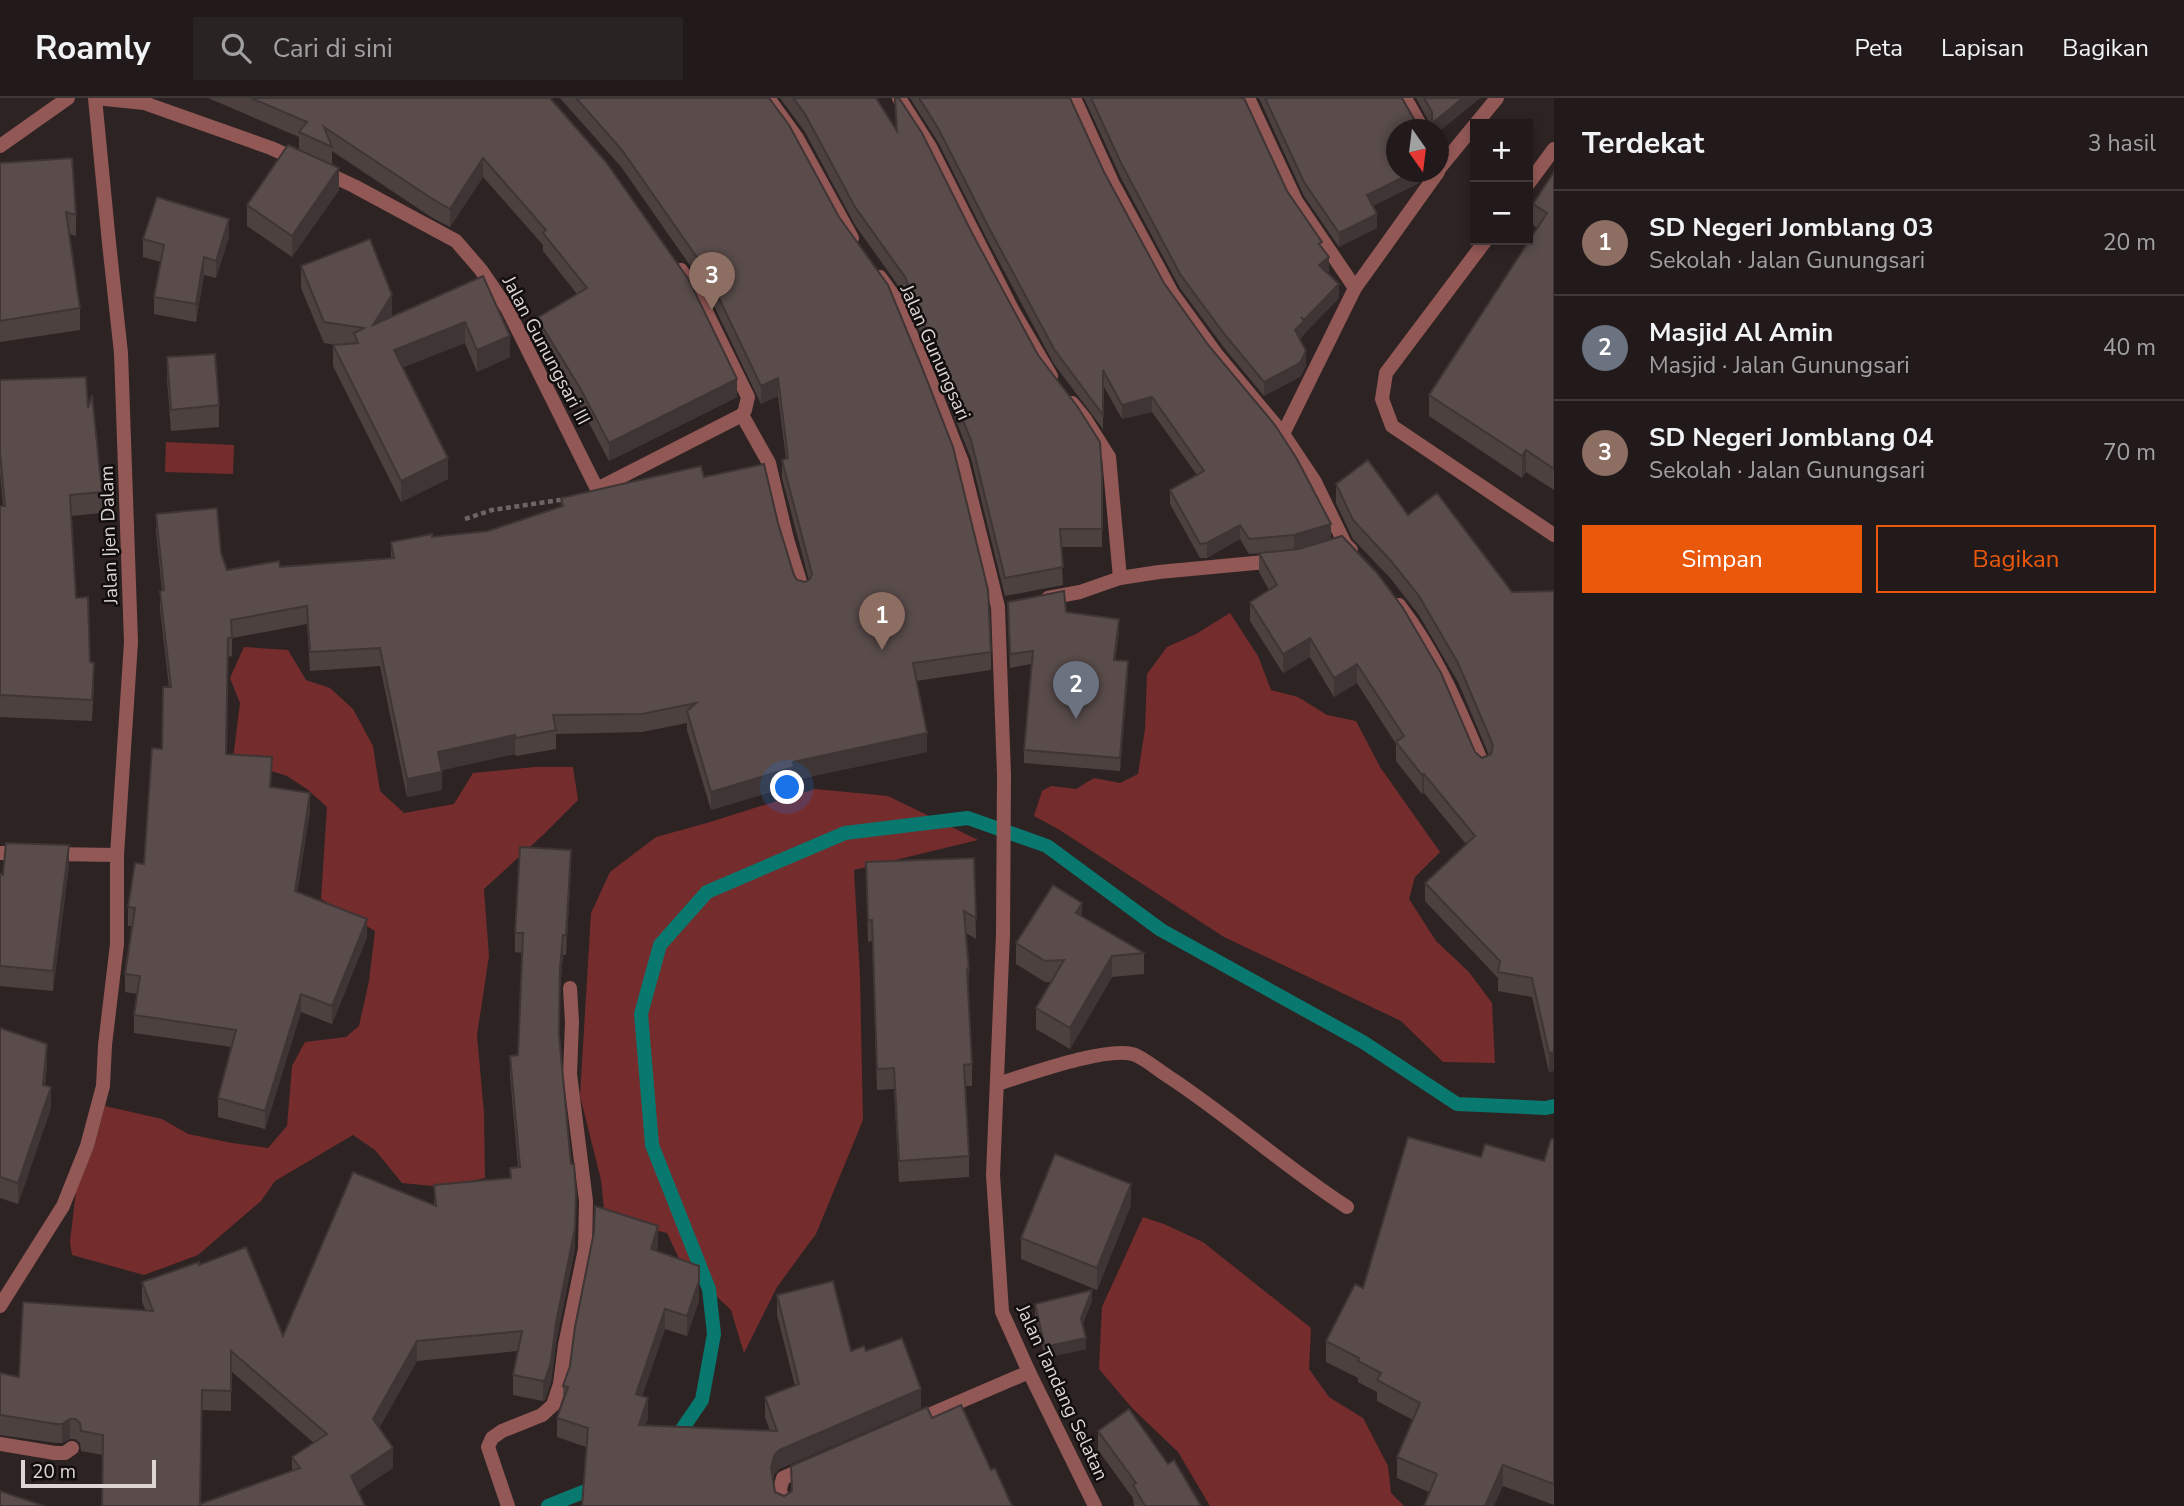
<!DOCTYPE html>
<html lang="id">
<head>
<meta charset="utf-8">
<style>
	body { margin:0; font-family:"Nunito Sans",sans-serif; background:#2a2323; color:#f1f3f6 }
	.controls { position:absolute; right:21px; top:21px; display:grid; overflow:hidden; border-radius:0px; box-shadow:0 4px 10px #0003 }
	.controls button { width:63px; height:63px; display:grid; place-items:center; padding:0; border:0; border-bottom:2px solid #3f3839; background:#221a1a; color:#f1f3f6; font:35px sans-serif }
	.compass { position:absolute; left:1386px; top:21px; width:63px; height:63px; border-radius:50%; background:#221a1a; box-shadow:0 4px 10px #0003; rotate:166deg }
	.scale { position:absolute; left:21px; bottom:18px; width:135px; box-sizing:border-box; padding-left:7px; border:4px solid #ddd5d4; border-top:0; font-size:19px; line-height:24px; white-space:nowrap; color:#ddd5d4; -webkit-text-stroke:5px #130e0e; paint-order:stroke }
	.you { position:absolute; left:788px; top:690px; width:24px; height:24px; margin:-18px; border:5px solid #fff; border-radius:50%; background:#1a73e8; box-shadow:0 0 0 10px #1a73e833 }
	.badge { display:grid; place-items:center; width:46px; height:46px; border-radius:50%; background:#ea580c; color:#fff; font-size:23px; font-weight:700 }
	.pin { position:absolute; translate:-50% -58px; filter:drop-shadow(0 2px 4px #0008) }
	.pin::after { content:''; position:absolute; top:37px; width:24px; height:21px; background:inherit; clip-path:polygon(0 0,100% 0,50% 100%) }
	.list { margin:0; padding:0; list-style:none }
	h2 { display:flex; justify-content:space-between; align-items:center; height:91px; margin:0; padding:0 28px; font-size:30px }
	h2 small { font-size:23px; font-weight:400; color:#a2a1a2 }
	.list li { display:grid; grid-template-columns:46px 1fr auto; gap:21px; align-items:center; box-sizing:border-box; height:105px; padding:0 28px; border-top:2px solid #3f3839 }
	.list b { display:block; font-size:26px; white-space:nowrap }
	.list p { margin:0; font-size:23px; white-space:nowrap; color:#a2a1a2 }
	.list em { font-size:23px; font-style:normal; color:#a2a1a2 }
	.actions { display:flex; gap:14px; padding:21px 28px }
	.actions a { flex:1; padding:16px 0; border:2px solid #ea580c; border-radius:0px; text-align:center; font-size:24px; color:#ea580c }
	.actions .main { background:#ea580c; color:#fff }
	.icon { flex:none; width:38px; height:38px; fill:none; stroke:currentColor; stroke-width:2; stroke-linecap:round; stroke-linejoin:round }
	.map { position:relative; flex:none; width:1554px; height:1408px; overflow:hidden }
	header { display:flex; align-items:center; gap:42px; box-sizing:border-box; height:98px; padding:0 35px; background:#221a1a; border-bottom:2px solid #3f3839 }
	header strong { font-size:33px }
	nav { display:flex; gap:38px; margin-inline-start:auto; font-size:24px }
	.search { width:490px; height:63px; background:#2a2323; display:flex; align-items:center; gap:18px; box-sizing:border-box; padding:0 24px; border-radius:0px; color:#a2a1a2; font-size:26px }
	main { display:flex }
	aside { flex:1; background:#221a1a }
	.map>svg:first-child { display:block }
</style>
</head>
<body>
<header>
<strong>Roamly</strong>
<div class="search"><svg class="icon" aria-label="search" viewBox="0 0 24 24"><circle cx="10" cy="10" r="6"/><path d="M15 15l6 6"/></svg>Cari di sini</div>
<nav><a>Peta</a><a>Lapisan</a><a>Bagikan</a></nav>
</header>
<main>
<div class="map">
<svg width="1554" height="1408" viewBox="0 0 1554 1408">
	<rect width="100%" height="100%" fill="#2e2323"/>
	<g fill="#752c2c">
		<path d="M166,344l68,3 -1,29 -68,-2z"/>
		<path d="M1230,515l28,43 13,34 27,7 29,18 29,6 24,46 60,85 -25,25 -6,22 27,42 33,31 23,31 3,60 -52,-1 -42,-41 -177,-84 -166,-108 -24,-13 8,-25 9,-5 25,3 18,-11 26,5 18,-9 7,-45 2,-55 20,-27 29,-13z"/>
		<path d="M244,549l44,3 18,30 24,8 23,21 20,37 7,45 24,22 50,-9 19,-31 62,-6h38l5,33 -34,34 -60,55 5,67 -12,79 7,78 1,65 -42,9 -41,-4 -27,-33 -22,-15 -78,46 -14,20 -63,54 -54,20 -72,-20 -2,-13 6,-51 18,-44 11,-41 57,13 26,15 44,9 36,5 19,-22 5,-60 13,-24 41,-5 13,-11 10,-45 6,-50 -54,-32 6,-92 -20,-18 -20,-13 -54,-17 7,-56 -10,-25z"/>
		<path d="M815,691l73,7 90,44 -124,30 6,107 3,143 -47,114 -39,53 -33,66 -13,-43 -50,-47 -14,-30 -62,-15 -4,-38 -21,-84 11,-183 19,-41 46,-35 51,-14z"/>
		<path d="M1143,1119l21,7 39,18 108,86 -2,41 20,28 34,21 25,48 3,27 13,13h-194l-32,-54 -45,-43 -34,-40 3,-62z"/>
	</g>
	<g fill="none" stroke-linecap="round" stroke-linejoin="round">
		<g stroke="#09786f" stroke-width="14">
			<path d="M674,1343l28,-41 12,-66 -5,-45 -57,-144 -11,-131 19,-69 47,-53 138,-59 123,-15 79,28 114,84 202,112 94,62 89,4 8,-2"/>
			<path d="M548,1408l50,-20"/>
		</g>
		<path stroke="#6e6463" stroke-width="4.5" stroke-dasharray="5 3.5" stroke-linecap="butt" d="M465,421l27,-9 75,-11"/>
		<g stroke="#925856" stroke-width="14">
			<path d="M96,0l48,5 127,45 29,13"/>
			<path d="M768,0l29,40 55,100"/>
			<path d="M899,0l31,49 83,164 38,65"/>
			<path d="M1074,0l38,84 60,111 45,62 66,79"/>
			<path d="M1248,0l48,103 59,87"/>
			<path d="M1405,0l18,32"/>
			<path d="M0,48l68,-48"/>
			<path d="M1438,72l59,-72"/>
			<path d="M322,73l32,15 102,55 25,29 26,38 90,181 145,-74 3,-5 3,-13 -51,-104 -16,-23"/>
			<path d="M1528,86l26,-35"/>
			<path d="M1486,142l-100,133 -4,26 10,27 162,109"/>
			<path d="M880,179l16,22 34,81 32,82 36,145 6,168 -1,159 -10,241 9,137 27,60 66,134"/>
			<path d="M1072,305l13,16 24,38 11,121"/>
			<path d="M742,317l27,48 18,76 16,52"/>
			<path d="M1351,452l-6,-6 -30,-62 -32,-48 72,-146 83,-116"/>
			<path d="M1048,500l32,-6 40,-14 39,-6 117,-11"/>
			<path d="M1399,507c38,49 61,106 85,162"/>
			<path d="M0,755h24"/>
			<path d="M51,756l66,1"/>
			<path d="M997,986c30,-9 107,-37 135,-30 10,2 27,17 37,23 61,40 116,90 178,130"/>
			<path d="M0,1208l63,-100 24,-60 16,-60 2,-41 12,-101v-89l14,-213 -10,-289 -12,-110 -14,-145"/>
			<path d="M915,1323l114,-49"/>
			<path d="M0,1346l55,9h10l7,-5"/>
			<path d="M508,1408l-20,-59 4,-9 10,-7 40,-16 11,-10 7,-21 5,-39 20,-96 1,-48 -16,-127 2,-52 -2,-34"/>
			<path d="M783,1408l-3,-17 3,-11 23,-10"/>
		</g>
	</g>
	<g fill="#4d4140" fill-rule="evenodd">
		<path d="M208,0h342l187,299 -128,64 -29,-55 -43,-70v-18l40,-24 -34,-43v-6l-60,-68 -33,50 -19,-10 -99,-66v14l7,25 -47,67 -45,-31v-21l52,-55v-13z"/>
		<path d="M560,0h209l222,554v18l-75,11 11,71 -133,28v5l-83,25 -24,-80v-7l-45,9 -86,2v15l-40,7 -1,-2 -73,16v20l-35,7 -27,-131 -70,5 -3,-47 -75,14v18l-4,1 -1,97 44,34 39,23 -13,81 70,45 -35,87 -31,-12 -36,117 -47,-12v-19l14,-51 -98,-14v-18l4,-21 -13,-2v-18l7,-48h-4v-19l16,-43 18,-115 7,-62 -9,-78v-18h2l-6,-59v-18l65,39 6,17 164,-12v-16l97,-11 73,-25v-8l143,-21 74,46 16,52 3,5 8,2 4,-2 -27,-102v-18l4,-1 -8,-63 -17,8 -56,-117 -83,-119z"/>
		<path d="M780,0h96l20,31 -1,-31 77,135 130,241v73h-41l2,38 -58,11 -34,-138 -66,-163 -50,-70 -50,-93z"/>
		<path d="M910,0h160l34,74 60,111 167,255 -37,12 -45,4 -9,-15 -33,19h-7l-30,-54v-14l27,-15 -45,-63 -30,7 -19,-34v44l-49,-65 -65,-121 -51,-101z"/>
		<path d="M1084,0h160l43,93 35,57 7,23 -2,2 12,25 -35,36v-1v2l-4,4 6,27 -6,11 -36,19 -39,-47 -45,-61 -59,-110z"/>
		<path d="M1259,0h143l13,23 7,4 5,-1 2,-2 -13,-24h64l-42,34v-2h-42l30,43 -9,11 -44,22 4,22 -38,19 -35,-51z"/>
		<path d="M0,65l76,52v21l-7,-2 11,74v22l-80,12z"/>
		<path d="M1554,74v318l-28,-18 -4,6 -93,-62v-21l108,-167 -4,-3v-21z"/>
		<path d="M229,139l-13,41 -12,-3 -8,47 -42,-8v-17l7,-35 -18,-5v-18z"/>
		<path d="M301,168l91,50 91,-40 27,81 -33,15 -12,-29 -62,24 45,112 -47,23 -68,-136v-21h3l-12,-2 -23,-55z"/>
		<path d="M167,259l52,48v22l-48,4 -4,-52z"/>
		<path d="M0,282l88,28 14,84v21l-31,3 5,82 14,64 4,22 -2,37 -92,-4v-211h3l-3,-33z"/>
		<path d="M1336,386l72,31 104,77 42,-1v480l-5,1 -17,-75 -34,-6v-13l-73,-77v-18l41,-39 -42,-51 -2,1 -26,-33v-17l-39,-61 -23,14 -24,-40 -27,16 -33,-52v-19l19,-12 -10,-18v-19l216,199 7,6 7,-3 -31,-73 -39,-67 -28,-36 -38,-40 -17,-36z"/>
		<path d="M1066,514l53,20 -4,28 13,14 -8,97 -96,-8v-13l7,-86 -21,4 -2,-53z"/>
		<path d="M974,760l2,81 -10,-6 3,37 -1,21 4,73v22h-7l4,70v21l-70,5 -5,-93 -17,1 -5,-149 -4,1 -2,-80z"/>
		<path d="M69,767l-16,126 -53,-5v-112z"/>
		<path d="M571,772l-5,85h-3l-3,34 -1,49 16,210 -19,95 -5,39 -6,18 -2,1 -30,-6v-20l4,-24 -100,10 -38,67 14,40 -35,23 7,15h-263l1,-51 -22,-4 -1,-8 -5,-4h-5l-8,4h-6l-56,-8v-62l19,4 127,-66 -4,-9v-20l57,-17 84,71 151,-130v-21l76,-7v-10l8,-1 -8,-91v-20l8,-1 4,-102 -7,-1v-19zM231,1273l83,72 -22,14v14l-91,33 1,-94 29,1z"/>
		<path d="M1082,819l62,36v21l-32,3 -42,72 -34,-20v-21l15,-26h-6l-29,-18v-21z"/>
		<path d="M0,930l47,37 -2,21 6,22 -33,96 -18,-6z"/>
		<path d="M1554,1041v366l-51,-19 -74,6 -32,-14v-21l16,-37 -36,-19v-9l-19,-10v-4l-32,-16v-21l37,-53 118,-131 63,4z"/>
		<path d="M1131,1107l-34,85 -76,-31v-21z"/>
		<path d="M658,1148l-2,5 43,49 -12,36 -22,-7 -23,67 6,22 -3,7 125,6 -5,-14v-20l30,-11 -18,-71v-20l74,56h15l55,57 -142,61 -5,6 -1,4 2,13 9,4 148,-78 59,52 21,36h-430l4,-59 -29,-10v-19l6,-18v-14z"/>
		<path d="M1092,1203l-10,24 4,24 -41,9 -10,-43v-11z"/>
		<path d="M1098,1333l70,33 33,42h-67l-1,-8 -35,-48z"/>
	</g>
	<g fill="#3e3534">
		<path d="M1463,0h17l-42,34v-2h-14z"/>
		<path d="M483,60v19l-33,50v-18z"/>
		<path d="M339,70v22l-47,67v-21z"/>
		<path d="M1414,74h12l-9,12 -50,25v-14z"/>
		<path d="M1377,116v14l-38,19v-14z"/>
		<path d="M229,121v18l-13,41v-17z"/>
		<path d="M204,159v18l-8,47v-18z"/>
		<path d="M1329,159v14l-10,8v-14z"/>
		<path d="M1339,186v14l-35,36v-14z"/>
		<path d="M392,197v21l-19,9z"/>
		<path d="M1304,223v14l-9,9v-14z"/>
		<path d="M465,224v21l-71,28v-21z"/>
		<path d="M510,238v21l-33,15v-22z"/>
		<path d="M1306,253v15l-6,11 -36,19v-14z"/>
		<path d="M778,280v18l-17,8v-18z"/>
		<path d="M737,281v18l-128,64v-18z"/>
		<path d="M1152,299v15l-30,7v-14z"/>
		<path d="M1526,352v22l-4,6v-22z"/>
		<path d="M448,360v21l-47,23v-21z"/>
		<path d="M1331,426v14l-37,12v-15z"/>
		<path d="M1240,427v14l-33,19v-15z"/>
		<path d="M1119,521v13l-5,41v-13z"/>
		<path d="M1310,540v19l-27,16v-19z"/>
		<path d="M1128,563v13l-8,97v-13z"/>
		<path d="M1357,566v19l-23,14v-19z"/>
		<path d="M927,635v19l-133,28v5l-83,25v-18l82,-30z"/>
		<path d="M515,637v19l-77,17v-19z"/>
		<path d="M442,674v18l-35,7v-18z"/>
		<path d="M1424,676v19l-2,1v-19z"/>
		<path d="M310,695v18l-15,98v-18z"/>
		<path d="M69,747v20l-16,126v-20z"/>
		<path d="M571,752v20l-5,85v-20z"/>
		<path d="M1082,805v21l-6,-11z"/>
		<path d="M367,821v18l-35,87v-18z"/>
		<path d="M563,837v20l-3,34v-20z"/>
		<path d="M1112,858v21l-42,72v-21z"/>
		<path d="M301,896v18l-36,117v-18z"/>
		<path d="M47,946v21l-4,42v-22z"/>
		<path d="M1554,954v19l-5,1v-19z"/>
		<path d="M51,989v21l-33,96v-21z"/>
		<path d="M1131,1086v21l-34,85v-22z"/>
		<path d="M576,1095l-1,55 -19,95 -5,39 -6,18 -2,1v-20l13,-58z"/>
		<path d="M658,1128v20l-7,23v-20z"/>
		<path d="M699,1183v19l-12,36v-20z"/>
		<path d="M1092,1192v11l-11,28v-11z"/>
		<path d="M665,1211v20l-29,85v-20z"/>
		<path d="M1086,1240v11l-41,9v-11z"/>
		<path d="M417,1243v20l-44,78v-20z"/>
		<path d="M921,1291v19l-142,61 -5,6 -3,12v-19l3,-12 5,-6z"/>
		<path d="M648,1300v20l-9,26v-19z"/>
		<path d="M70,1321v20l-8,4v-19z"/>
		<path d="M393,1350v20l-42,28v-20z"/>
		<path d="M1503,1367v21l-9,20h-9z"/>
	</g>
	<g fill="#594c4b" stroke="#3e3534" stroke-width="2" fill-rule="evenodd">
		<path d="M251,0h299l56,64 83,118 48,99 -128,64 -29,-55 -43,-70 50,-30 -44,-55 3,-3 -63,-72 -33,51 -19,-11 -107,-71 8,20 -33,-15 8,-10z"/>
		<path d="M576,0h193l20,27 50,92 49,68 33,80 32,82 35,143 3,62 -78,11 14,70 -134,29 1,5 -83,25 -24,-81 9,-8 -54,11 -89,1 3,15 -40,8 -1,-3 -77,17 4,20 -35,7 -27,-131 -70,4 -3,-46 -76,14 1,18h-4l-2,116 46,3 -2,30 40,6 -15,98 72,28 -35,87 -31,-12 -36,117 -47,-13 18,-68 -102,-15 6,-39 -15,-2 10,-66 -7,-1 7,-44 9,1 8,-116 10,1 1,-62h8l-11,-96 4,-1 -8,-76 61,-6 4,45 6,17 52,-9 1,6 114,-9 -3,-16 41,-8v3l56,-6 75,-25 -2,-8 140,-32 3,11 60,-13 14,59 16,52 3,5 8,2 5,-3 2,-5 -30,-114 6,-2 -10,-80 -17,8 -56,-117 -83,-119z"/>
		<path d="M793,0h83l21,33 -2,-33h4l23,35 50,100 66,122 39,51 23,36 2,32v55h-42l3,38 -58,11 -34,-138 -66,-163 -50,-70 -50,-93z"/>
		<path d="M919,0h151l34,74 60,111 45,63 66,79 22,34 34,65 -37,11 -45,4 -9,-14 -33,18 -7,1 -30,-54 34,-19 -52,-74 -30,8 -19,-35v45l-49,-66 -65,-121 -51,-100z"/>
		<path d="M1091,0h153l43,93 35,51 -3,2 10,13 -10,8 20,19 -35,36 -3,-3 3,4 -9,9 11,21 -6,12 -36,19 -39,-47 -45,-61 -59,-111z"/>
		<path d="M1265,0h137l13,23 7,4 5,-1 5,-4v-8l-8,-14h39l-39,32h-28v42h18l-47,23 10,19 -38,19 -35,-51z"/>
		<path d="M288,47l51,23 -47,68 -45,-31z"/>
		<path d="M72,60l4,57 -10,-3 14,96 -80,13v-158z"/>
		<path d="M1554,74v297l-28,-19 -4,6 -93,-61 118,-182 -14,-9z"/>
		<path d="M157,99l72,22 -13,42 -12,-4 -8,47 -42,-7 10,-52 -21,-6z"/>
		<path d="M370,141l22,56 -19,30 110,-49 27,60 -33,14 -12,-28 -71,28 54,108 -47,23 -68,-136 25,-2 -4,-10 10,-5 -40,-6 -23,-56z"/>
		<path d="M215,256l4,51 -48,5 -4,-53z"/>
		<path d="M86,279l2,31 4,-13 10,97 -32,3 6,103 12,-1 2,65 4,1 -2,37 -92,-5v-189h5l-5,-54v-72z"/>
		<path d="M1368,362l40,55 29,-22 75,99 42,-1v461l-5,1 -17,-75 -34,-6 2,-11 -75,-78 50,-47 -51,-62 -2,1 -26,-33 8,-6 -47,-72 -23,14 -24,-40 -27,16 -33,-52 27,-17 -18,-32 40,-4 43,-13 35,37 26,35 38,65 34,79 7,6 9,-4 2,-9 -35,-82 -39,-67 -28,-35 -38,-41 -17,-36z"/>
		<path d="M1064,493l2,21 53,7 -5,41 14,1 -8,97 -96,-8 9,-99 -23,3 -2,-52z"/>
		<path d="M6,745l63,2 -16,126 -53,-5v-92l3,1z"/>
		<path d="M520,749l51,3 -5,85h-3l-3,34 -1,65 12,130h3l2,29 -1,35 -19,95 -5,39 -6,18 -2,1 -30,-6 9,-44 -105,10 -44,78 20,29 -42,28 14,30h-263l1,-71 -22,-4 -1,-8 -5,-4h-5l-8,5h-6l-56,-9v-42l19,4 4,-75 130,9 -11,-29 57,-20v3l47,-18 37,89 70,-164 83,34 -2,-21 77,-7 -1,-10 10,-1 -10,-111 8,-1 5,-122h-8zM231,1253l96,83 -35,23 8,11 -100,36 2,-114 29,1z"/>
		<path d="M974,760l2,60 -12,-7 5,59 -2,-1 5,95 -8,1 5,91 -70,5 -5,-93 -17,1 -5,-149h-4l-2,-58z"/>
		<path d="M1053,787l29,18 -6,10 68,40 -32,3 -42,72 -34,-20 28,-48 -19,1 -29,-18z"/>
		<path d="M0,930l47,16 -4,41 8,2 -33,96 -18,-6z"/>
		<path d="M1408,1039l73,20 4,-13 59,17 7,-22h3v345l-51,-19 -18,41h-61l13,-32 -40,-17 23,-54 -43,-23 4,-7 -23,-12 1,-3 -33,-17 29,-57 8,4z"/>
		<path d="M1055,1056l76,30 -34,84 -76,-30z"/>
		<path d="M595,1108l63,20 -7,23 48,17v15l-12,35 -22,-7 -29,85 12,4 -9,27 138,6 -12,-34 34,-13 -22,-89 56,-14 18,70 13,-5 2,5 36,-13 19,51 -142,61 -5,6 -3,12 4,24 9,4 8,-5 -1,-25 136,-59 5,11 29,-13 30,65 4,-2 17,38h-430l6,-78 -31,-10 11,-31 -5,-1 7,-20 5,-39 19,-95z"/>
		<path d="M1092,1192l-11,28 5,20 -41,9 -10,-43z"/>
		<path d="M1129,1311l39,55 6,-4 27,46h-56l-12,-21 3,-2 -38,-52z"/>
		<path d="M0,1393l44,15h-44z"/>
	</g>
	<g text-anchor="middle" stroke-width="5" stroke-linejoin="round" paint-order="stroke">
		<g font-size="19" fill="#ddd5d4" stroke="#130e0e">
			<text transform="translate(547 252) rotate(62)" y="7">Jalan Gunungsari III</text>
			<text transform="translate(936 254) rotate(66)" y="7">Jalan Gunungsari</text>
			<text transform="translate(108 437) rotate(-92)" y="7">Jalan Ijen Dalam</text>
			<text transform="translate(1063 1294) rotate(65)" y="7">Jalan Tandang Selatan</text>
		</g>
	</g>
</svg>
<div class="controls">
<button>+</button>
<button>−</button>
</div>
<svg class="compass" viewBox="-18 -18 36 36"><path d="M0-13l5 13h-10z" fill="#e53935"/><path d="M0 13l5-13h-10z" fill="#a2a1a2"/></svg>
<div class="scale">20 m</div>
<div class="you"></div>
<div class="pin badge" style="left:882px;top:552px;background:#8d6e63">1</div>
<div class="pin badge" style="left:1076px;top:621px;background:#6b7280">2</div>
<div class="pin badge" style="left:712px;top:212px;background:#8d6e63">3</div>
</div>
<aside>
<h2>Terdekat<small>3 hasil</small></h2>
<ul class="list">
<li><span class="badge" style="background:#8d6e63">1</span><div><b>SD Negeri Jomblang 03</b><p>Sekolah · Jalan Gunungsari</p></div><em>20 m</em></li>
<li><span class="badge" style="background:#6b7280">2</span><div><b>Masjid Al Amin</b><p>Masjid · Jalan Gunungsari</p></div><em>40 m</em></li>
<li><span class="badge" style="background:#8d6e63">3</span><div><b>SD Negeri Jomblang 04</b><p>Sekolah · Jalan Gunungsari</p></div><em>70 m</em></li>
</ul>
<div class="actions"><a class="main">Simpan</a><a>Bagikan</a></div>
</aside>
</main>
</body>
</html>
